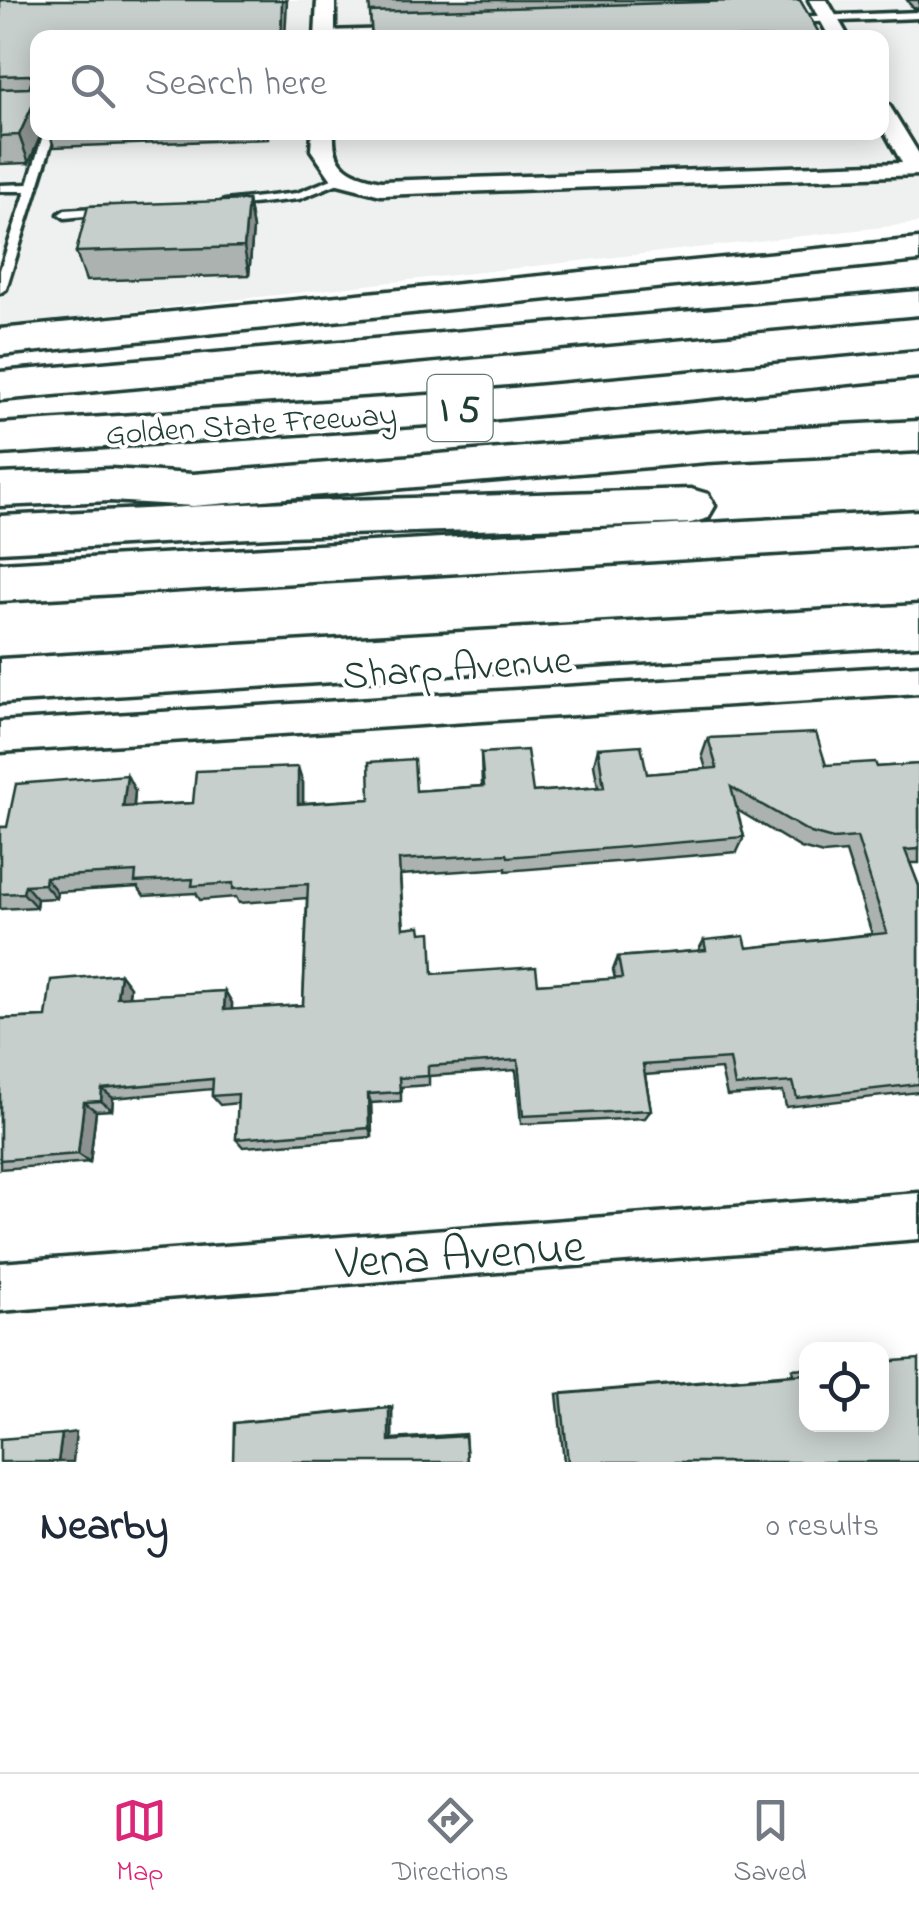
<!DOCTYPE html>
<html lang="en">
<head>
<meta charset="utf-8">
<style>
	body { margin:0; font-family:"Indie Flower",sans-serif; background:#f6f6f7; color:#1f2937 }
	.controls { position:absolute; right:30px; bottom:30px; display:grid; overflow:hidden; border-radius:20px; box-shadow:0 5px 25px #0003 }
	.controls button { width:90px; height:90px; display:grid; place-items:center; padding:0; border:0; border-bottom:2px solid #e0e1e3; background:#fff; color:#1f2937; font:50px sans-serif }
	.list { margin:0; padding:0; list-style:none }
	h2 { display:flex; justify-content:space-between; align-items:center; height:130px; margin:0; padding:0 40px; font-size:42px }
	h2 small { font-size:32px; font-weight:400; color:#747a83 }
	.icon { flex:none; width:55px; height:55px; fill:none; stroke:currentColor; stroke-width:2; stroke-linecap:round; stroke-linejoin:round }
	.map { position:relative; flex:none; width:919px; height:1462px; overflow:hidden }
	.search { position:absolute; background:#fff; box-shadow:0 5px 25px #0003; left:30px; right:30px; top:30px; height:110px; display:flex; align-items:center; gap:25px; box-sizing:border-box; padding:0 35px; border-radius:20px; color:#747a83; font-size:38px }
	.sheet { height:310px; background:#fff }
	nav { display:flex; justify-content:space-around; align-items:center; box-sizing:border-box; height:140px; border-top:2px solid #e0e1e3; background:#fff; font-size:28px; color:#747a83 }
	nav a { display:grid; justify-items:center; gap:5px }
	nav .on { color:#db2777 }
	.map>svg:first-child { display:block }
</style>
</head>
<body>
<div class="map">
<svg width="919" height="1462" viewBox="0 0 919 1462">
	<rect width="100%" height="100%" fill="#fff"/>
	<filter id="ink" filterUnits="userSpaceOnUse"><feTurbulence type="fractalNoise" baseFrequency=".01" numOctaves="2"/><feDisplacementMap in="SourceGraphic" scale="20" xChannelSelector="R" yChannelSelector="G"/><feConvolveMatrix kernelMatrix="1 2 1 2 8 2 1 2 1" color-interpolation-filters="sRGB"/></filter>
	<g filter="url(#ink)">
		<path fill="#eef1f0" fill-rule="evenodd" d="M0,0h919v223l-919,103zM38,38h844v94h-844z"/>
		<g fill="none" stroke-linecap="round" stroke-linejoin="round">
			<defs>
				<g id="lane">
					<path d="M919,12v6l-129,5 -5,-3 5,-3z"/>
					<path d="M395,29l5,3 -2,2 -73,3 -5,-3 5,-3z"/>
					<path d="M44,132h11l-49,157 -6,4v-23l26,-79h-26v-6l28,-1z"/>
					<path d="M342,175l4,1v4l-47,19 -74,8 -6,-3 6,-3 72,-8z"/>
					<path d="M109,207l6,4 -2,2 -48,5 -6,-4 6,-4z"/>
				</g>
				<g id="street">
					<path d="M317,0h18v38h-20z"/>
					<path d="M809,0h18l22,38h-19z"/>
					<path d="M882,103l7,2 30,49v21l-538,20 -47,-12 -23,-33 1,-18h22c-2,36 17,42 47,49l521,-18 -20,-36z"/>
					<path d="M919,665v28l-919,59v-30z"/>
					<path d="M919,1193v46l-919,72v-48z"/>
				</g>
				<g id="highway">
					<path d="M919,239v22l-919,94v-26z"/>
					<path d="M919,291v24l-919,85v-28z"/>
					<path d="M919,351v26l-461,46 -458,31v-30l458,-31z"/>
					<path d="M919,421v30l-212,11 -514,44 -83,-5 -110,5v-32l110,-5 83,5 514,-42z"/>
					<path d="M691,489l17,5 7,12 -7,12 -17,5 -404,13 -287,16v-36l287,-14z"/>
					<path d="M919,511v34l-919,56v-38z"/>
					<path d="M919,605v40l-919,58v-44z"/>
				</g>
			</defs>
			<use href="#lane" stroke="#1f3d34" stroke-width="7"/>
			<use href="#street" stroke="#1f3d34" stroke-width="7"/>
			<use href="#highway" stroke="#1f3d34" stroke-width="7"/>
			<use href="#lane" fill="#fff" fill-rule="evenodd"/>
			<use href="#street" fill="#fff" fill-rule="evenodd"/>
			<use href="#highway" fill="#fff" fill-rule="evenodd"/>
		</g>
		<g fill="#abb2af" stroke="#1f3d34" stroke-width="2.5" fill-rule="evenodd">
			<path d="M0,0l38,38v94h4l-13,31 -29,1z"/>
			<path d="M369,0h431l-428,38z"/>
			<path d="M907,0h12v9l-6,-1z"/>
			<path d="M49,132h220v7l-215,8z"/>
			<path d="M248,200l5,29 -4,46 -163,6 -10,-29z"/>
			<path d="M708,738l118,27 51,2 42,-3v99h-9l9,23v206l-133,15 -3,-15 -56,4 -6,-27 -76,6 6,35 -6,8 -124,6 -5,-54 -87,6v9l-28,2v14l-30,2 1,34 -129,10 -7,-8 2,-36 -18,2 -8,-9v-7l-99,9 -1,12 -16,1 -6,51 -90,7v-150l46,-2 74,-43 10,13 -1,10 96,-6 7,12v7l71,-5 4,-107 -68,5 -3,-6 -36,3 -4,-7 -52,3 -6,-9 -81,5 -1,6 -19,1 -1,8 -36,2v-82h7l128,-36 -1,15 59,-3 110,-20v20l67,-4 46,-8 66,-5 -1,-33 52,39 65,-5 -4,-23 4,-16 49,26 59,-5 -4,-14zM737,810l64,38 22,6 23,-2 26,82 -125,14 -43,-8 -6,11 -80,6 -5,13 2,9 -77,5 -105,-10 -29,-46 -4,-53 106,-7v3l231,-19 7,-15z"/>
			<path d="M806,1368l113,94h-355l-7,-68 236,-20 -1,-5z"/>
			<path d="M392,1407v32l73,-5 2,28 -225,-40z"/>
		</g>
		<g fill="#8b918f" stroke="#1f3d34" stroke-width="2.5">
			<path d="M282,0h5l-2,38h-4z"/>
			<path d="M35,100l3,9v23h4l-13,31 -10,-28z"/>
			<path d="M248,200l5,29 -4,46 -5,-28z"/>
			<path d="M298,767l5,16v36l-5,-15z"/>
			<path d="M127,775l8,16 -3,32 -9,-16z"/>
			<path d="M45,877l12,15 -1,6 -12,-14z"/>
			<path d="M25,885l12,14 -1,8 -13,-14z"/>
			<path d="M120,974l10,13 -3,22 -10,-12z"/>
			<path d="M225,991l7,12 -1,18 -7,-11z"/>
			<path d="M102,1089l11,9 -1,12 -11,-9z"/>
			<path d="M368,1094l3,9 1,34 -3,-9z"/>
			<path d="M84,1102l12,9 -6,51 -12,-8z"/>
			<path d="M392,1407v32l-3,2v-33z"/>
			<path d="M76,1432l-3,30h-15l4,-28z"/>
		</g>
		<g fill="#c7cfcc" stroke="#1f3d34" stroke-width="2.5" fill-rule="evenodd">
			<path d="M0,0h282l-1,38h-243v63l-3,-1 -16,35 -19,1v-47l29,-1 4,-10 -4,-3 -29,1z"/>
			<path d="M768,0h32l22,38h-450l-2,-26z"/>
			<path d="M248,200l-4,47 -168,5 12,-46z"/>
			<path d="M816,733l10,32 49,-3 2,5 42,-3v85l-14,1 14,36v198l-122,14 -4,-16 -58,4 -5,-27 -87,6 8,45 -128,6 -5,-56 -90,6v10l-29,2 1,14 -32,2 1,34 -133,11 2,-45 -26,2 1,-17 -111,10 -1,12 -17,1 -6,52 -78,6v-141l46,-2 5,-37 69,-6 -3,23 108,-6 -1,19 79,-5 5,-121 -75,5v-6l-41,3 1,-7 -58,3 1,-10 -91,5 -1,7 -19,1 -2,8 -23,1v-67h7l9,-43 111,-9 -4,32 70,-4 3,-32 102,-4v37l72,-5 -1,-37 45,-3 2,32 68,-5 -3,-33 46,-3 6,42 71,-5 -6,-39 43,-3 6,29 70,-6 -9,-30zM731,787l80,46 22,6 24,-2 30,96 -140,15 -3,-12 -40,4 2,10 -88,7 4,21 -84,6 -2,-17 -103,7 -2,-42 -10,1 -1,-7 -17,2 -4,-68 108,-6 1,3 236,-20z"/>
			<path d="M919,1359v103h-351l-7,-68 245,-20 -2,-6h2v56h76v-62z"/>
			<path d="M389,1408v33l76,-5 2,26h-234l1,-39z"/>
			<path d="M62,1434l-4,28h-58v-23z"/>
		</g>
	</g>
	<g text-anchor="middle" stroke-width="8" stroke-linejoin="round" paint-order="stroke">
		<g font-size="32" fill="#1f3d34" stroke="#fff">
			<text transform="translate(251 423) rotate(-4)" y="11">Golden State Freeway</text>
		</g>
		<rect fill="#fff" stroke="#627771" stroke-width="2.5" x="427.5" y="375" width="65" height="66" rx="8"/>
		<g font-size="38" font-weight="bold" fill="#1f3d34">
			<text x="460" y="421">I 5</text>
		</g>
		<g font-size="40" fill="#1f3d34" stroke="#fff">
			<text transform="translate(457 666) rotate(-4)" y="14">Sharp Avenue</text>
		</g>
		<g font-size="48" fill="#1f3d34" stroke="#fff">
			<text transform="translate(460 1252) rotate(-4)" y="17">Vena Avenue</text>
		</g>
	</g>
</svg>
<div class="controls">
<button><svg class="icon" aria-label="locate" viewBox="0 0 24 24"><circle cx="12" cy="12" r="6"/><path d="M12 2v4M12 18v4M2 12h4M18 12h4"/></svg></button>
</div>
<div class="search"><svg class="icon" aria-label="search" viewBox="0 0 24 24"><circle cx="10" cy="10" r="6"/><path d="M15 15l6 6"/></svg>Search here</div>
</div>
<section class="sheet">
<h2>Nearby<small>0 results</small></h2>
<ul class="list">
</ul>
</section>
<nav>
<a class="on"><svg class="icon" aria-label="map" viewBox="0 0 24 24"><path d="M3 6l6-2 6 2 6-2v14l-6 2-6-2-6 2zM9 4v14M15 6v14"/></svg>Map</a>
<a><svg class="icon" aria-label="directions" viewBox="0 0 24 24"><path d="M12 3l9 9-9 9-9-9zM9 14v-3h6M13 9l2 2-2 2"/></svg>Directions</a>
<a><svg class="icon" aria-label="saved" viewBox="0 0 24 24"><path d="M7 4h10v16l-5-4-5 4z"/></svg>Saved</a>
</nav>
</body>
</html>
